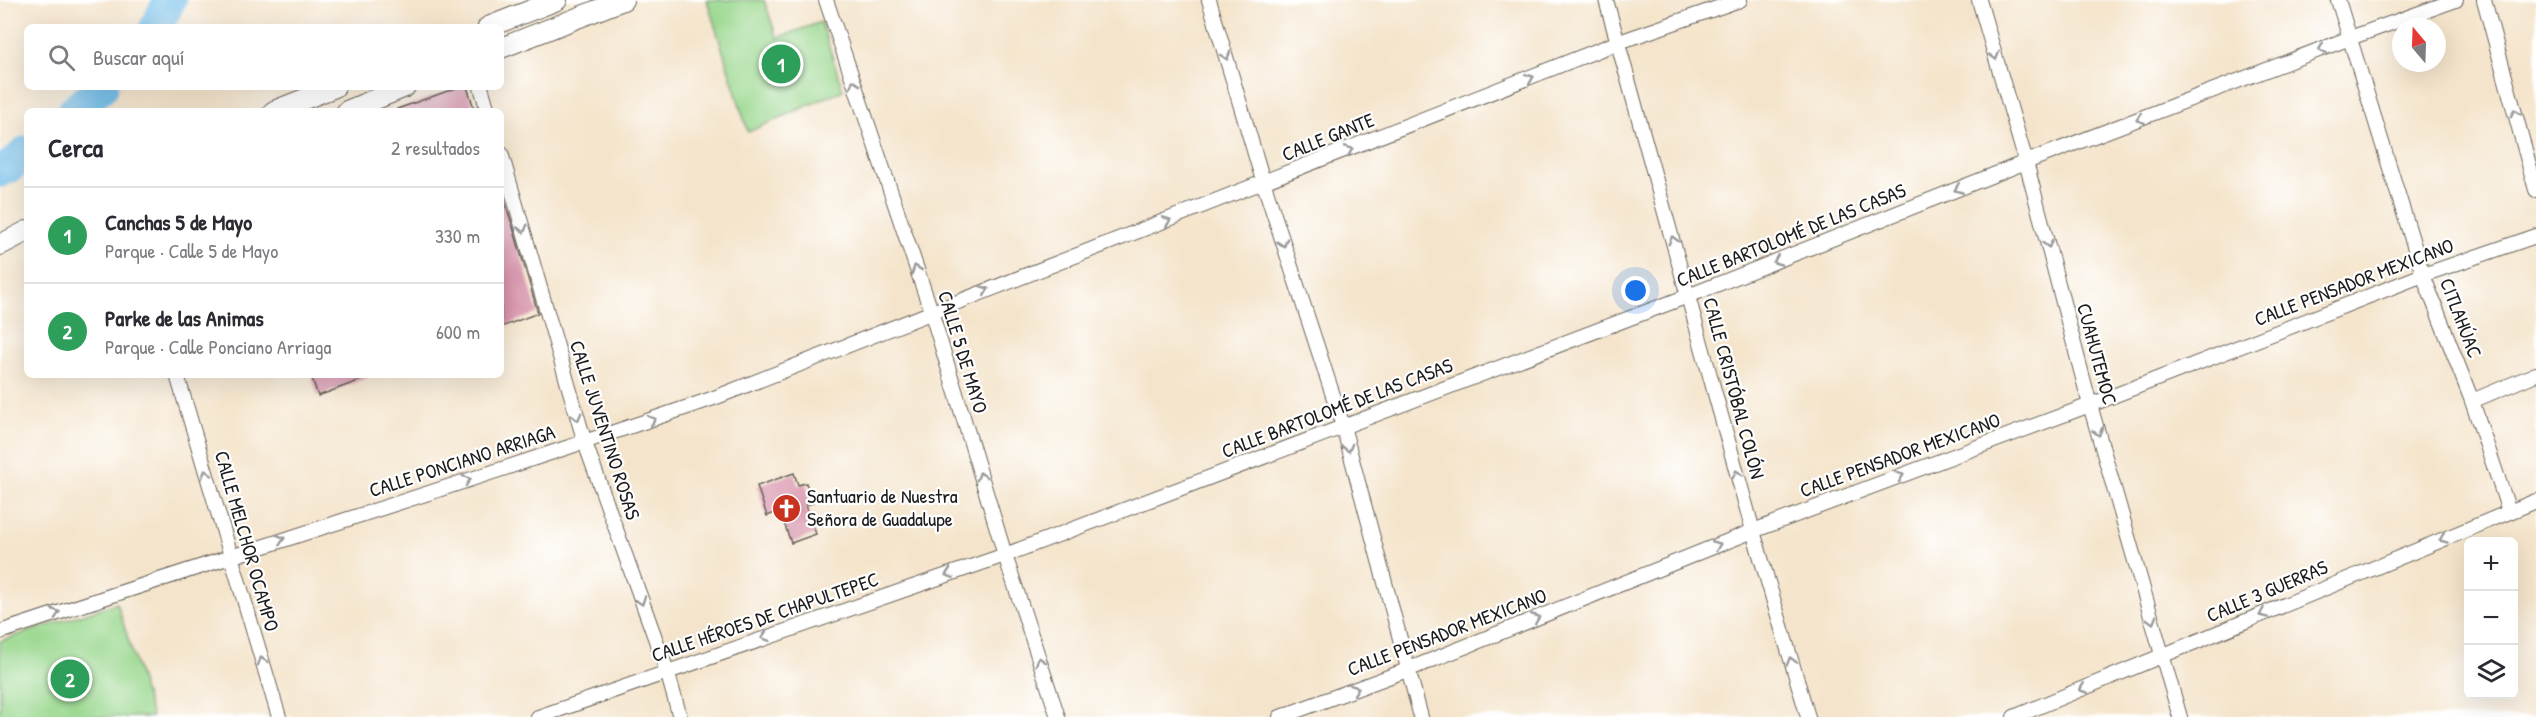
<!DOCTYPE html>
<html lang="es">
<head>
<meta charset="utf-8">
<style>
	body { margin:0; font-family:"Patrick Hand",sans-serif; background:#f7f7f7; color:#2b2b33 }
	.controls { position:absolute; right:18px; bottom:18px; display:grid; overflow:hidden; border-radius:9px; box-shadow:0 6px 24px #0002 }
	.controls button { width:54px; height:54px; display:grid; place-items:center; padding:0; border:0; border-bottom:2px solid #e1e1e2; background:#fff; color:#2b2b33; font:30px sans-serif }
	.compass { position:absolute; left:2392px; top:18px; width:54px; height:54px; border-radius:50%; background:#fff; box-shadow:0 6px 24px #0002; rotate:341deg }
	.you { position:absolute; left:1636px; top:291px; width:21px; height:21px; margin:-15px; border:4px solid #fff; border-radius:50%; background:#1a73e8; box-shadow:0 0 0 9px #1a73e833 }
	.badge { display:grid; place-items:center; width:39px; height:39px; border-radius:50%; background:#c8321e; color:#fff; font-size:20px; font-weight:700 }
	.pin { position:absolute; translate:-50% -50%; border:3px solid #fff; box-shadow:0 2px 6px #0006 }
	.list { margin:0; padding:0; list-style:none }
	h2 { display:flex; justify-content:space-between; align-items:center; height:78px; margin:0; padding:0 24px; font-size:26px }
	h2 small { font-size:20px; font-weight:400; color:#7c7c81 }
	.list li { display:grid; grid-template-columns:39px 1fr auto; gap:18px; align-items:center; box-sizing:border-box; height:96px; padding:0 24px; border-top:2px solid #e1e1e2 }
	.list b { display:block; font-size:22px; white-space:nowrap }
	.list p { margin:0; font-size:20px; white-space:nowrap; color:#7c7c81 }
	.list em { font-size:20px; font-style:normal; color:#7c7c81 }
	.icon { flex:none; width:33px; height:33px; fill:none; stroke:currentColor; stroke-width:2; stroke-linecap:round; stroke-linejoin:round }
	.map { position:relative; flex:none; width:2536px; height:717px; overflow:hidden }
	.search { position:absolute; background:#fff; box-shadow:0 6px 24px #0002; left:24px; top:24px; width:480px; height:66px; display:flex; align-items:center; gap:15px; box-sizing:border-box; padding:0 21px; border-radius:9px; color:#7c7c81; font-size:22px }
	.panel { position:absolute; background:#fff; box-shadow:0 6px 24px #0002; left:24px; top:108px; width:480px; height:270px; border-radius:9px }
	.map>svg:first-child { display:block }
</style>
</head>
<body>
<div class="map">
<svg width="2536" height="717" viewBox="0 0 2536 717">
	<rect width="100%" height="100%" fill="#fff"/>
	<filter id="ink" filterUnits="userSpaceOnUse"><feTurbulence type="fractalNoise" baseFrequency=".0167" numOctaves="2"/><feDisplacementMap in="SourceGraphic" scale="12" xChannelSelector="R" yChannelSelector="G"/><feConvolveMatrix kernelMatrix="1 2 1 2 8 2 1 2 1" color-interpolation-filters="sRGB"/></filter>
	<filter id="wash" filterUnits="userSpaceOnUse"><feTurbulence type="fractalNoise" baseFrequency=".008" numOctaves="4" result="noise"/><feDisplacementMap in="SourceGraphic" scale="24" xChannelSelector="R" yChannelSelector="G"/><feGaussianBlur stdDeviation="1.35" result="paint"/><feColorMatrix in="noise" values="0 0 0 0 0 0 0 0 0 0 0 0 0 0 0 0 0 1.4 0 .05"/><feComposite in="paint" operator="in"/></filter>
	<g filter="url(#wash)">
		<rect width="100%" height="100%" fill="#f4e4cb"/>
		<g fill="#99d78d" stroke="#5a7a54" stroke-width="1.5">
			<path d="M707,0h57l13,38 44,-16 22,68 -95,42z"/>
			<path d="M117,603l35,114h-152v-76z"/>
		</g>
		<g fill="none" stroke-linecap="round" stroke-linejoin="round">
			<g stroke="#6ebce8" stroke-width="33">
				<path d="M156,27l14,-27"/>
				<path d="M74,111l28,-24"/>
				<path d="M0,171l12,-6 15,-13"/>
			</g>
		</g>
		<g id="blocks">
			<g fill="#d78fa8">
				<path d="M459,87h8l8,24h-78v-2z"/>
				<path d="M501,199h3l9,28 25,86 -37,14z"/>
				<path d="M311,375h57l1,2 -51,19z"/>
				<path d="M794,473l4,12 8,-2 7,20 -7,2 10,29 -25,9 -11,-32 -13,5 -10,-30z"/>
			</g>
		</g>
	</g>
	<g filter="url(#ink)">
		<use href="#blocks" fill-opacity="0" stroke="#686259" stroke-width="1.5"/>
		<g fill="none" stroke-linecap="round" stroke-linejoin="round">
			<defs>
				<g id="street">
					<path d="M826,0l105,311 74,244 53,162"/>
					<path d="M1209,0l55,184 79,242 78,291"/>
					<path d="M1606,0l147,531 55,186"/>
					<path d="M1979,0l47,162 64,243 90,312"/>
					<path d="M2338,0l85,275 49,126 37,110"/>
					<path d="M2484,0l52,190"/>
					<path d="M481,87l7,24"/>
					<path d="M501,153l84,290 82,228 13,46"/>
					<path d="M177,375l102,342"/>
					<path d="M2472,401l64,-27"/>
					<path d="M0,632c238,-79 477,-152 714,-234l905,-356 121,-42"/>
					<path d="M538,717l467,-162 683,-259 338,-134 324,-124 106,-38"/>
					<path d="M1280,717l127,-47 346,-139 337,-126 333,-130 113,-39"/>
					<path d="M2014,717l522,-216"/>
				</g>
				<g id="secondary">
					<path d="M488,27l69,-27"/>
					<path d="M501,48l122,-48"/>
					<path d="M274,111l61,-24"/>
					<path d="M347,111l58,-24"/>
					<path d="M0,245l27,-14"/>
				</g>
			</defs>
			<use href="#street" stroke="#686259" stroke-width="16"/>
			<use href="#secondary" stroke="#686259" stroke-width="22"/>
			<use href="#street" stroke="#fff" stroke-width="14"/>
			<use href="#secondary" stroke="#fff" stroke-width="20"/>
		</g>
		<defs><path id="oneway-chevron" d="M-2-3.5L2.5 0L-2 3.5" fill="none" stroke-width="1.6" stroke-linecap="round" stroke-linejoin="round" transform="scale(1.5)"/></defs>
		<g stroke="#999">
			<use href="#oneway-chevron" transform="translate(2322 49) rotate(159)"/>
			<use href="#oneway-chevron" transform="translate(1226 56) rotate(73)"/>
			<use href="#oneway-chevron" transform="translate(1995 56) rotate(74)"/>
			<use href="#oneway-chevron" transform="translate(1530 78) rotate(-22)"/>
			<use href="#oneway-chevron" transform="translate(854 84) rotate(-109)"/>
			<use href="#oneway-chevron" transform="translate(2515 113) rotate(-105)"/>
			<use href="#oneway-chevron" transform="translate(2140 119) rotate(159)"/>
			<use href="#oneway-chevron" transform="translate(1349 150) rotate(-22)"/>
			<use href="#oneway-chevron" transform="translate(1958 189) rotate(158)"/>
			<use href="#oneway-chevron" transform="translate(1167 221) rotate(-21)"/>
			<use href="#oneway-chevron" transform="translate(523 229) rotate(74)"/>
			<use href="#oneway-chevron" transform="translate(1673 240) rotate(-105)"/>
			<use href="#oneway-chevron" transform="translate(1283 243) rotate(72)"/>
			<use href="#oneway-chevron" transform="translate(2048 244) rotate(75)"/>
			<use href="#oneway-chevron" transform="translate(1777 261) rotate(158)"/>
			<use href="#oneway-chevron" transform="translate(916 269) rotate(-109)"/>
			<use href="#oneway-chevron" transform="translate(985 290) rotate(-21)"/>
			<use href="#oneway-chevron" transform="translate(577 417) rotate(74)"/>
			<use href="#oneway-chevron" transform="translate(652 420) rotate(-19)"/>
			<use href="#oneway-chevron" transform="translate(2098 432) rotate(74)"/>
			<use href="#oneway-chevron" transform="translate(1348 448) rotate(75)"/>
			<use href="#oneway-chevron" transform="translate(206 474) rotate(-106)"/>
			<use href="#oneway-chevron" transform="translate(1737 474) rotate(-105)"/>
			<use href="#oneway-chevron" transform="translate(981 476) rotate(-107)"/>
			<use href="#oneway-chevron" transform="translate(1900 476) rotate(-20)"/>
			<use href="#oneway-chevron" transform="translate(467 480) rotate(-18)"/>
			<use href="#oneway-chevron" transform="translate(281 539) rotate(-18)"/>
			<use href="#oneway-chevron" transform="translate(2443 539) rotate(157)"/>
			<use href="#oneway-chevron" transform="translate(1717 545) rotate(-22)"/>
			<use href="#oneway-chevron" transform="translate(949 574) rotate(161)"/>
			<use href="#oneway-chevron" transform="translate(641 601) rotate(70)"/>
			<use href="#oneway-chevron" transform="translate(56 613) rotate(-18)"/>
			<use href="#oneway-chevron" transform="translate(2263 614) rotate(157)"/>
			<use href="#oneway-chevron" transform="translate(1536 618) rotate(-22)"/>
			<use href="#oneway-chevron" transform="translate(2152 620) rotate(74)"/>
			<use href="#oneway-chevron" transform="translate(765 637) rotate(161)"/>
			<use href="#oneway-chevron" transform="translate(262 661) rotate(-107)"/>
			<use href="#oneway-chevron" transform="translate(1040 661) rotate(-108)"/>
			<use href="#oneway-chevron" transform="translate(1791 661) rotate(-106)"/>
			<use href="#oneway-chevron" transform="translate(1355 689) rotate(-20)"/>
			<use href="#oneway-chevron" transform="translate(2083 689) rotate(158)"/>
		</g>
	</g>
	<defs>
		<symbol id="church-disc" viewBox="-11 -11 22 22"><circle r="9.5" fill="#c8321e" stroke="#fff"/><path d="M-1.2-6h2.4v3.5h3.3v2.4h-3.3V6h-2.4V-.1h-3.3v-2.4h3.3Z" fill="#fff"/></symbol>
	</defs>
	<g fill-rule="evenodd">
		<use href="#church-disc" x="770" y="492" width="33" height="33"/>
	</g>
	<g text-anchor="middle" stroke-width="4.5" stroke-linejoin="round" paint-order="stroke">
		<g font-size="20" fill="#1c1c1c" stroke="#fff">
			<text transform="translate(1328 137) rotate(-22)" y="7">CALLE GANTE</text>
			<text transform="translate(1791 235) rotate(-22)" y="7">CALLE BARTOLOMÉ DE LAS CASAS</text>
			<text transform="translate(2354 282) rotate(-21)" y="7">CALLE PENSADOR MEXICANO</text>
			<text transform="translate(2461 318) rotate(69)" y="7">CITLAHÚAC</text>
			<text transform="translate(963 352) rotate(73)" y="7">CALLE 5 DE MAYO</text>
			<text transform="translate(2097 354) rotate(75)" y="7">CUAHUTEMOC</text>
			<text transform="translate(1734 388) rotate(75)" y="7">CALLE CRISTÓBAL COLÓN</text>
			<text transform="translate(1337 408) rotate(-21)" y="7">CALLE BARTOLOMÉ DE LAS CASAS</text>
			<text transform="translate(605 430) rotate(72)" y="7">CALLE JUVENTINO ROSAS</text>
			<text transform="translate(1900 455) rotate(-20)" y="7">CALLE PENSADOR MEXICANO</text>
			<text transform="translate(462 461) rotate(-18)" y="7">CALLE PONCIANO ARRIAGA</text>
			<text transform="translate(247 541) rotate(74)" y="7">CALLE MELCHOR OCAMPO</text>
			<text transform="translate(2267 591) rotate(-23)" y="7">CALLE 3 GUERRAS</text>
			<text transform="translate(765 617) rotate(-19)" y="7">CALLE HÉROES DE CHAPULTEPEC</text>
			<text transform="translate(1447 632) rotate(-21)" y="7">CALLE PENSADOR MEXICANO</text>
		</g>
		<g font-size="20" fill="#1c1c1c" stroke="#fff" text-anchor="start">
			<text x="807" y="503">Santuario de Nuestra<tspan x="807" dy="23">Señora de Guadalupe</tspan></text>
		</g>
	</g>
</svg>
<div class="controls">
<button>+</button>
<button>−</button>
<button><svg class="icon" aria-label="layers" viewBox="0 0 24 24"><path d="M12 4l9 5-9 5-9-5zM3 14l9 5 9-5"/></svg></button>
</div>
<svg class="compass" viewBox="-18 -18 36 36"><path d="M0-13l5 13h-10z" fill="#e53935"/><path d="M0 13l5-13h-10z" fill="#7c7c81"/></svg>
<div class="you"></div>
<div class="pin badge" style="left:781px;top:64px;background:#2e9e5b">1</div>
<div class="pin badge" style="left:70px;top:679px;background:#2e9e5b">2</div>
<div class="search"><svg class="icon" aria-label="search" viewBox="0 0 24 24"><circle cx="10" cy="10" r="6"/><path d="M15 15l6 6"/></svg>Buscar aquí</div>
<section class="panel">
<h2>Cerca<small>2 resultados</small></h2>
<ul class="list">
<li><span class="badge" style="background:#2e9e5b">1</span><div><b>Canchas 5 de Mayo</b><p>Parque · Calle 5 de Mayo</p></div><em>330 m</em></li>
<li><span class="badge" style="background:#2e9e5b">2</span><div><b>Parke de las Animas</b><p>Parque · Calle Ponciano Arriaga</p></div><em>600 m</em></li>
</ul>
</section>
</div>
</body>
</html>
